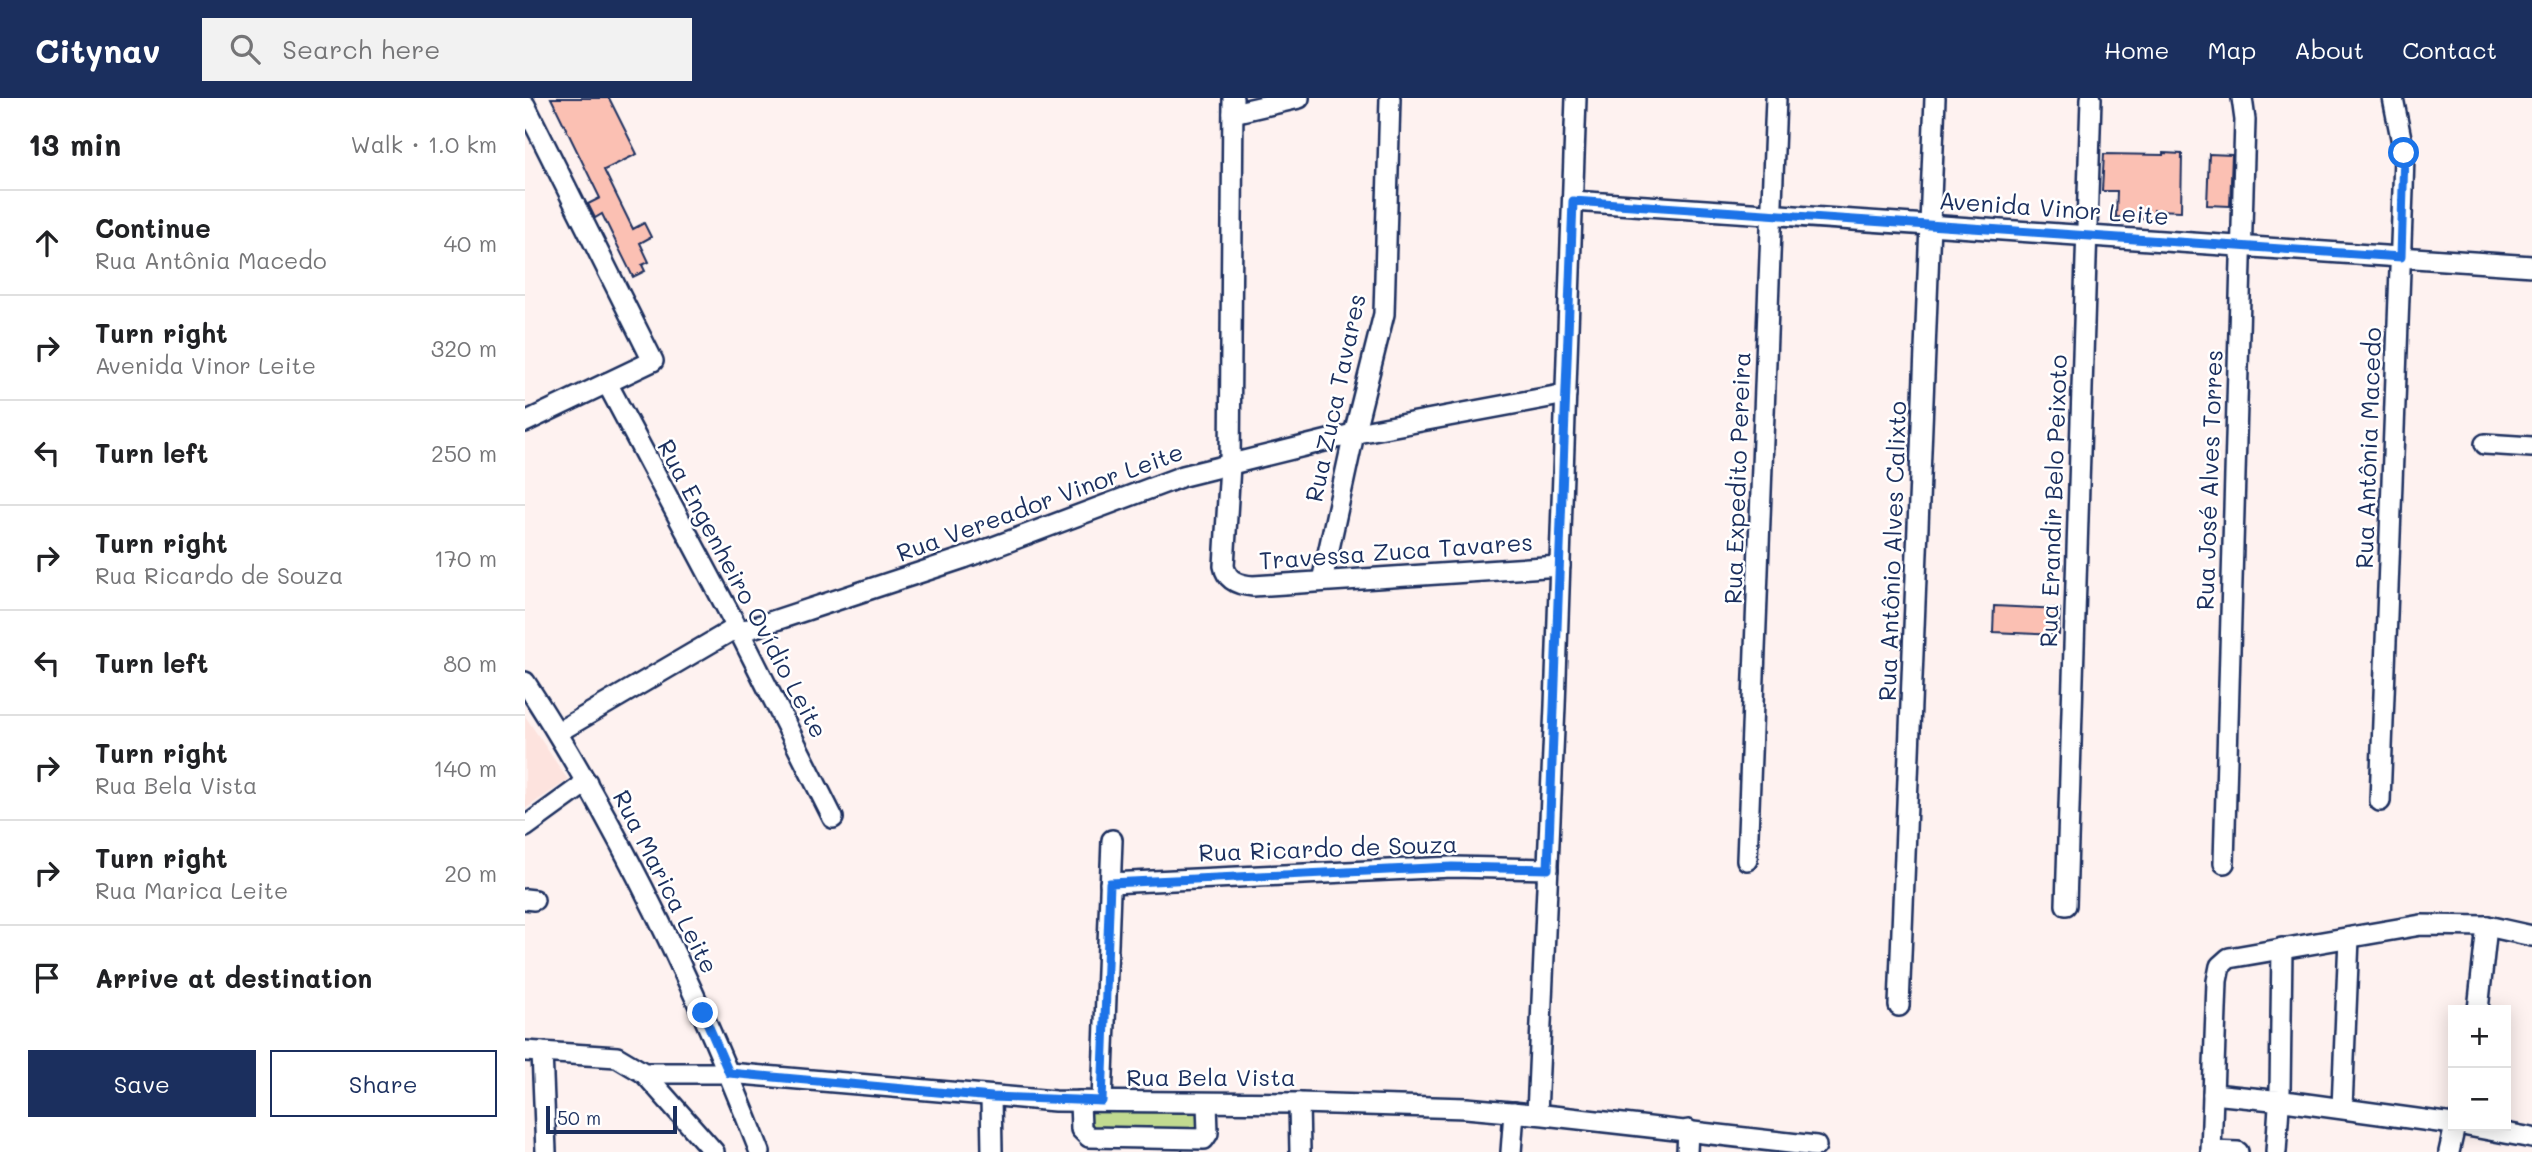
<!DOCTYPE html>
<html lang="en">
<head>
<meta charset="utf-8">
<style>
	body { margin:0; font-family:Mali,sans-serif; background:#f2f2f2; color:#202124 }
	.controls { position:absolute; right:21px; bottom:21px; display:grid; overflow:hidden; border-radius:0px; box-shadow:0 4px 18px #0003 }
	.controls button { width:63px; height:63px; display:grid; place-items:center; padding:0; border:0; border-bottom:2px solid #e0e0e0; background:#fff; color:#202124; font:35px sans-serif }
	.scale { position:absolute; left:21px; bottom:18px; width:131px; box-sizing:border-box; padding-left:7px; border:4px solid #1b2f5e; border-top:0; font-size:19px; line-height:24px; white-space:nowrap; color:#1b2f5e; -webkit-text-stroke:5px #fff; paint-order:stroke }
	.stop { position:absolute; width:21px; height:21px; margin:-16px; border:5px solid #1a73e8; border-radius:50%; background:#fff }
	.stop.end { background:#1a73e8; border-color:#fff; box-shadow:0 2px 7px #0008 }
	.list { margin:0; padding:0; list-style:none }
	h2 { display:flex; justify-content:space-between; align-items:center; height:91px; margin:0; padding:0 28px; font-size:30px }
	h2 small { font-size:23px; font-weight:400; color:#757577 }
	.list li { display:grid; grid-template-columns:46px 1fr auto; gap:21px; align-items:center; box-sizing:border-box; height:105px; padding:0 28px; border-top:2px solid #e0e0e0 }
	.list b { display:block; font-size:26px; white-space:nowrap }
	.list p { margin:0; font-size:23px; white-space:nowrap; color:#757577 }
	.list em { font-size:23px; font-style:normal; color:#757577 }
	.actions { display:flex; gap:14px; padding:21px 28px }
	.actions a { flex:1; padding:16px 0; border:2px solid #1b2f5e; border-radius:0px; text-align:center; font-size:24px; color:#1b2f5e }
	.actions .main { background:#1b2f5e; color:#fff }
	.icon { flex:none; width:38px; height:38px; fill:none; stroke:currentColor; stroke-width:2; stroke-linecap:round; stroke-linejoin:round }
	.map { position:relative; flex:none; width:2007px; height:1054px; overflow:hidden }
	header { display:flex; align-items:center; gap:42px; box-sizing:border-box; height:98px; padding:0 35px; background:#1b2f5e; color:#fff }
	header strong { font-size:33px }
	nav { display:flex; gap:38px; margin-inline-start:auto; font-size:24px }
	.search { width:490px; height:63px; background:#f2f2f2; display:flex; align-items:center; gap:18px; box-sizing:border-box; padding:0 24px; border-radius:0px; color:#757577; font-size:26px }
	main { display:flex }
	aside { flex:1; background:#fff }
	.map>svg:first-child { display:block }
</style>
</head>
<body>
<header>
<strong>Citynav</strong>
<div class="search"><svg class="icon" aria-label="search" viewBox="0 0 24 24"><circle cx="10" cy="10" r="6"/><path d="M15 15l6 6"/></svg>Search here</div>
<nav><a>Home</a><a>Map</a><a>About</a><a>Contact</a></nav>
</header>
<main>
<aside>
<h2>13 min<small>Walk · 1.0 km</small></h2>
<ul class="list">
<li><svg class="icon" aria-label="ahead" viewBox="0 0 24 24"><path d="M12 20V5M6 11l6-6 6 6"/></svg><div><b>Continue</b><p>Rua Antônia Macedo</p></div><em>40 m</em></li>
<li><svg class="icon" aria-label="right" viewBox="0 0 24 24"><path d="M7 20v-9h11M14 6l5 5-5 5"/></svg><div><b>Turn right</b><p>Avenida Vinor Leite</p></div><em>320 m</em></li>
<li><svg class="icon" aria-label="left" viewBox="0 0 24 24"><path d="M17 20v-9H6M10 6l-5 5 5 5"/></svg><div><b>Turn left</b></div><em>250 m</em></li>
<li><svg class="icon" aria-label="right" viewBox="0 0 24 24"><path d="M7 20v-9h11M14 6l5 5-5 5"/></svg><div><b>Turn right</b><p>Rua Ricardo de Souza</p></div><em>170 m</em></li>
<li><svg class="icon" aria-label="left" viewBox="0 0 24 24"><path d="M17 20v-9H6M10 6l-5 5 5 5"/></svg><div><b>Turn left</b></div><em>80 m</em></li>
<li><svg class="icon" aria-label="right" viewBox="0 0 24 24"><path d="M7 20v-9h11M14 6l5 5-5 5"/></svg><div><b>Turn right</b><p>Rua Bela Vista</p></div><em>140 m</em></li>
<li><svg class="icon" aria-label="right" viewBox="0 0 24 24"><path d="M7 20v-9h11M14 6l5 5-5 5"/></svg><div><b>Turn right</b><p>Rua Marica Leite</p></div><em>20 m</em></li>
<li><svg class="icon" aria-label="arrive" viewBox="0 0 24 24"><path d="M6 21V4h12l-3 4 3 4H6"/></svg><div><b>Arrive at destination</b></div></li>
</ul>
<div class="actions"><a class="main">Save</a><a>Share</a></div>
</aside>
<div class="map">
<svg width="2007" height="1054" viewBox="0 0 2007 1054">
	<rect width="100%" height="100%" fill="#fef2f0"/>
	<filter id="ink" filterUnits="userSpaceOnUse"><feTurbulence type="fractalNoise" baseFrequency=".0143" numOctaves="2"/><feDisplacementMap in="SourceGraphic" scale="14" xChannelSelector="R" yChannelSelector="G"/><feConvolveMatrix kernelMatrix="1 2 1 2 8 2 1 2 1" color-interpolation-filters="sRGB"/></filter>
	<g filter="url(#ink)">
		<path fill="#fde3de" d="M0,618l43,64 -43,29z"/>
		<path fill="#c1da90" stroke="#6e8477" stroke-width="2" d="M675,1008l1,25h-110l-3,-24z"/>
		<g fill="#fbc0b3" stroke="#1b2f5e" stroke-width="2">
			<path d="M26,0h58l28,56 -33,16 29,59 11,-6 7,14 -11,6 9,19 -7,3 3,6 -12,6 -31,-63 -7,4 -7,-14 12,-6z"/>
			<path d="M1638,55l19,1 -1,57 -27,-1v9l-38,-2 1,-26h-15l2,-37 59,1z"/>
			<path d="M1684,56l23,1 -2,51 -23,-1z"/>
			<path d="M1469,508l66,3 -1,26 -66,-3z"/>
		</g>
		<g fill="none" stroke-linecap="round" stroke-linejoin="round">
			<defs>
				<g id="minor">
					<path d="M708,0l-3,367 -6,101c3,15 15,19 29,20l307,-20"/>
					<path d="M0,7l128,256 -128,61"/>
					<path d="M708,15l66,-15"/>
					<path d="M1048,103l959,65"/>
					<path d="M82,285l134,252 92,183"/>
					<path d="M1960,346l47,3"/>
					<path d="M797,483l32,-147 30,-120 6,-216"/>
					<path d="M0,584c96,147 171,306 235,470"/>
					<path d="M33,634l171,-100 20,-3 215,-71 219,-82 174,-43 209,-39"/>
					<path d="M1855,703l23,-611 1,-37 -11,-55"/>
					<path d="M0,729l62,-45"/>
					<path d="M1222,762l29,-762"/>
					<path d="M1699,765l21,-743 -3,-22"/>
					<path d="M585,785l342,-16 96,2"/>
					<path d="M0,801l9,1"/>
					<path d="M1541,807l25,-807"/>
					<path d="M1374,908l36,-908"/>
					<path d="M1953,912l9,-84"/>
					<path d="M0,953l92,6 27,16h85l326,28 244,2 167,5 78,7 272,31"/>
					<path d="M17,954l4,100"/>
					<path d="M119,975l70,79"/>
					<path d="M1688,996l79,8 161,22"/>
					<path d="M466,999l1,55"/>
					<path d="M555,1003l1,28 8,8 115,2 4,-6 -1,-30"/>
					<path d="M577,1003l10,-261"/>
					<path d="M774,1005l1,49"/>
					<path d="M1817,1010l7,-170"/>
					<path d="M1012,1016l18,-408 21,-608"/>
					<path d="M1943,1028l64,12"/>
					<path d="M1686,1053l27,1"/>
					<path d="M986,1054l3,-40"/>
					<path d="M1162,1054l1,-22"/>
					<path d="M1686,1054l6,-171 3,-15 9,-8 192,-33 66,1 45,10"/>
					<path d="M1751,1054l4,-61 2,-143"/>
					<path d="M1924,1054l6,-26"/>
				</g>
			</defs>
			<use href="#minor" stroke="#1b2f5e" stroke-width="24"/>
			<use href="#minor" stroke="#fff" stroke-width="19"/>
		</g>
	</g>
	<g fill="none" stroke-linecap="round" stroke-linejoin="round" filter="url(#ink)">
		<path stroke="#1a73e8" stroke-width="9" d="M178,915l26,60 263,24 110,4 8,-218 342,-16 96,2 25,-668 828,56 3,-104"/>
	</g>
	<g text-anchor="middle" stroke-width="5" stroke-linejoin="round" paint-order="stroke">
		<g font-size="24" fill="#1b2f5e" stroke="#fff">
			<text transform="translate(1529 111) rotate(4)" y="8">Avenida Vinor Leite</text>
			<text transform="translate(811 300) rotate(-78)" y="8">Rua Zuca Tavares</text>
			<text transform="translate(1844 350) rotate(-88)" y="8">Rua Antônia Macedo</text>
			<text transform="translate(1213 380) rotate(-88)" y="8">Rua Expedito Pereira</text>
			<text transform="translate(1685 382) rotate(-88)" y="8">Rua José Alves Torres</text>
			<text transform="translate(1529 403) rotate(-88)" y="8">Rua Erandir Belo Peixoto</text>
			<text transform="translate(515 405) rotate(-20)" y="8">Rua Vereador Vinor Leite</text>
			<text transform="translate(1368 453) rotate(-88)" y="8">Rua Antônio Alves Calixto</text>
			<text transform="translate(871 454) rotate(-4)" y="8">Travessa Zuca Tavares</text>
			<text transform="translate(217 491) rotate(62)" y="8">Rua Engenheiro Ovídio Leite</text>
			<text transform="translate(803 751) rotate(-2)" y="8">Rua Ricardo de Souza</text>
			<text transform="translate(140 784) rotate(63)" y="8">Rua Marica Leite</text>
			<text x="686" y="988">Rua Bela Vista</text>
		</g>
	</g>
</svg>
<div class="controls">
<button>+</button>
<button>−</button>
</div>
<div class="scale">50 m</div>
<div class="stop" style="left:1879px;top:55px"></div>
<div class="stop end" style="left:178px;top:915px"></div>
</div>
</main>
</body>
</html>
